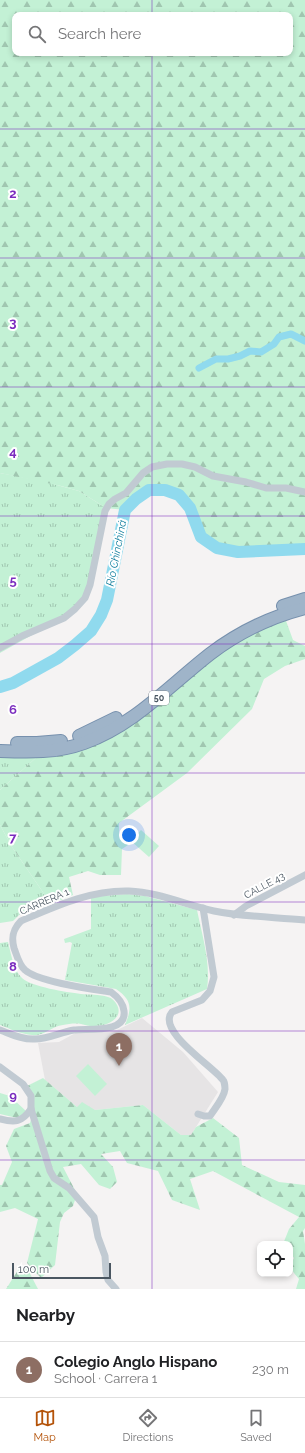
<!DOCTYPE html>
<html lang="en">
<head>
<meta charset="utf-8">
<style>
	body { margin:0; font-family:Raleway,sans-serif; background:#f2f2f2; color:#202124 }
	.controls { position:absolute; right:12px; bottom:12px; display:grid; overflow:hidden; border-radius:8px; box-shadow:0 2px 6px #0003 }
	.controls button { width:36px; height:36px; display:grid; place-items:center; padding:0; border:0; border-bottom:1px solid #e0e0e0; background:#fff; color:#202124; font:20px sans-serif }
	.scale { position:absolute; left:12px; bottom:10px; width:99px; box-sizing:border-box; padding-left:4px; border:2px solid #4a5661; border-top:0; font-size:11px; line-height:14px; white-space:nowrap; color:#4a5661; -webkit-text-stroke:3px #fff; paint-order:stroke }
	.you { position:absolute; left:129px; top:835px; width:14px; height:14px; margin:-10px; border:3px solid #fff; border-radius:50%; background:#1a73e8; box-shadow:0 0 0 6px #1a73e833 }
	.badge { display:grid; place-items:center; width:26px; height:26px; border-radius:50%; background:#b45309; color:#fff; font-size:13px; font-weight:700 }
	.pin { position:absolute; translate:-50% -33px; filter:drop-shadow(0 1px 2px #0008) }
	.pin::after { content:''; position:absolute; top:21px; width:14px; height:12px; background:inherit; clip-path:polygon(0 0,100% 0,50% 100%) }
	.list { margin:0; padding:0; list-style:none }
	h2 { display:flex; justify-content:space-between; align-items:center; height:52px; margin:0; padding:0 16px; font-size:17px }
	h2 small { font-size:13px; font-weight:400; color:#757577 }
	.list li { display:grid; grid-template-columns:26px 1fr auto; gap:12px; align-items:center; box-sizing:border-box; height:56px; padding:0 16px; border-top:1px solid #e0e0e0 }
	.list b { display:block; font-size:15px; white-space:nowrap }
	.list p { margin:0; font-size:13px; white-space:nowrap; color:#757577 }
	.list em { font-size:13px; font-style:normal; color:#757577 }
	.icon { flex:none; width:22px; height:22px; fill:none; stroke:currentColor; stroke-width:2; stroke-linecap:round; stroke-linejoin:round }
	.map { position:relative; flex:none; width:305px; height:1289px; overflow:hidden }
	.search { position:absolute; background:#fff; box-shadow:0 2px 6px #0003; left:12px; right:12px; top:12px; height:44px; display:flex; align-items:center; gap:10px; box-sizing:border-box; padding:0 14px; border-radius:8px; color:#757577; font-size:15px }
	.sheet { height:108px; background:#fff }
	nav { display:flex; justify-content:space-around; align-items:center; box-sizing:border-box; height:56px; border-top:1px solid #e0e0e0; background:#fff; font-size:11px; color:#757577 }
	nav a { display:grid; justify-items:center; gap:2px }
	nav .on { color:#b45309 }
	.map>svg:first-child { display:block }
</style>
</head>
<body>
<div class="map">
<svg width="305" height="1289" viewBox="0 0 305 1289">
	<defs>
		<pattern id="grass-tufts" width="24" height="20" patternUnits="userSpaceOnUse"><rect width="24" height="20" fill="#c3f1d5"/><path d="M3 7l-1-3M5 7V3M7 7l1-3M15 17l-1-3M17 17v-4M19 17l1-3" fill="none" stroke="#a0c6b0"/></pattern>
		<pattern id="forest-firs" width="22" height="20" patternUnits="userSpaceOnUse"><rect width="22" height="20" fill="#c3f1d5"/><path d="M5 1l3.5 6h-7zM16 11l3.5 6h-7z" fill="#a0c6b0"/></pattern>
	</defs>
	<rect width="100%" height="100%" fill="#f5f3f3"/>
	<path fill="#e6e4e5" d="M142,1018l41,34 35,40 -27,43h-10l-38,-30 -48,5 -18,-3 -32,-27 -7,-37 21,-1 22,-12h36z"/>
	<g fill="url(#grass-tufts)">
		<path d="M0,473l42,8 37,10 27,17 -16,83 -17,21 -73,41z"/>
		<path d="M0,756h38l-38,34z"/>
		<path d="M0,825l12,22 39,57 -30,9 -8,8 -13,2z"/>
		<path d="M127,894l18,2 52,14c5,25 14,53 10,79l-82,36c7,-17 7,-25 -9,-36l-51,-9 7,-37 -2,-1 -5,1 -1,-4 27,-10v-31l11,-2z"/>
		<path d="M8,942c3,11 5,28 14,36 10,9 44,14 59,16 8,1 18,0 27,3 4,1 7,4 9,8 7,13 -10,21 -21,21 -5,1 -10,-1 -15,-2 -5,-1 -13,0 -18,1 -12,1 -19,12 -31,10 -11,-1 -22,-6 -32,-10v-82z"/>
	</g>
	<g fill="url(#forest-firs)" fill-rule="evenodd">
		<path d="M0,0h305v549c-20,1 -72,7 -88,-1 -21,-10 -17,-22 -26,-39 -8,-14 -27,-24 -42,-18 -9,3 -17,12 -24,19l-19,-2 -27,-17 -18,-5 -61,-13zM15,15h275v38h-275z"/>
		<path d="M285,618l8,22 12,6v13l-20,7 -21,13 -12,30 -65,64 -68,50v14l9,8 -6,4 -1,26h-21l-12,-4 -19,6 4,18 -22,9 -39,-57 -12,-22v-35l38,-34 33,-5 169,-112z"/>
		<path d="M43,1078l34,29 5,-5 13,8 48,-5 38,30h10l5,-8 17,-9 26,20 3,27 37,17 26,3v43l-2,3 2,13v45h-9l3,-10c-7,-9 -11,-10 -5,-21l-4,-5v-9h-7l6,-15 10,-12 -86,-46 -23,8 10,31 -28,-10 -14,-29 -31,-8 -7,-12 -19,3 12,13 4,15 -7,7 -11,-4 -18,-21 -18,3 14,27 -4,12 -9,7 -4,9 -5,43 -14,13 -14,-15 11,-44 -23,-11 -15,4v-27h2l10,-23 -6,-16 8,-17 16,-6 3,-11 -6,-26z"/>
		<path d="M0,1093l10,3 17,16 -10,6 -17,-4z"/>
		<path d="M20,1267l7,1 11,21h-32z"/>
	</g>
	<g fill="#c3f1d5">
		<path d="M141,830l18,16 -10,11 -18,-16z"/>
		<path d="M88,1064l19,20 -12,12 -19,-20z"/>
	</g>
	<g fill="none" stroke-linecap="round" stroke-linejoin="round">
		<path stroke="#90daee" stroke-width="7" d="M199,368l17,-9h12l12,-3 10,-5 11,1 13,-8 5,-7 12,-3 14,7"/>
		<path stroke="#90daee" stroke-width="12" d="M0,687l13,-4 45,-25 17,-13 16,-14 10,-16 6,-15 18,-90 11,-11 13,-9h16l14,5 11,13 11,29 16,11 21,4 67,-3"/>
		<defs>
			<g id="trunk">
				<path d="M283,606l22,-7"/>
				<path d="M79,736l37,-18"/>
				<path d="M17,743h20l24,-2"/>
				<path d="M0,751c29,1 57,2 84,-8 50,-18 85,-57 126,-89 29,-22 60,-37 95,-46"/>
			</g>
		</defs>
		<use href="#trunk" stroke="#7690ad" stroke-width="14"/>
		<g stroke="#c1cad2" stroke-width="7">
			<path d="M0,648l22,-12 42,-18 11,-9 10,-11 5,-13 15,-74 4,-7 6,-5 11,-6 17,-20 9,-6 15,-3h15l13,3 18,9 33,6 20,6h20l19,4"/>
			<path d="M234,915l12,-9 59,-31"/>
			<path d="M0,1030c11,4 23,10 35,9 14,0 26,-7 39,-9 13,-2 53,4 50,-19 -1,-9 -6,-14 -13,-19 -20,-3 -73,-10 -86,-22 -6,-5 -8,-14 -11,-22 -3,-11 -1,-19 7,-27 35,-15 69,-31 108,-30 29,1 57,14 85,20 30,6 61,6 91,9"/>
			<path d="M0,1067l23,17 8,12v13l19,62 4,7 15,10 25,29 4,20 7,19 1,16 2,8 8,9"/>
			<path d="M198,1114l6,2h6c5,-8 14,-18 15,-27 0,-3 -1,-8 -2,-9 -9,-13 -67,-49 -51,-68l30,-12 8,-9 4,-14 -11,-69"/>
			<path d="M0,1119c15,4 22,3 31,-10"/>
		</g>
		<use href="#trunk" stroke="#9fb4c9" stroke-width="12"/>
	</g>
	<path fill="none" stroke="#7b2cbf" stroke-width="1" stroke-opacity="0.55" d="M152,0v15M152,53v1236M0,129h305M0,258h305M0,387h305M0,516h305M0,644h305M0,773h305M0,902h305M0,1031h305M0,1160h305"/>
	<g text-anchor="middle" stroke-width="4" stroke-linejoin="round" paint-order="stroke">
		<rect fill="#fff" stroke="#808990" stroke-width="1" x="149" y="691" width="20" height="14" rx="3"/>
		<g font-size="9" font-weight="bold" fill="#4a5661">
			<text x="159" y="701">50</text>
		</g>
		<g font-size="10" fill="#4a5661" stroke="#fff">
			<text transform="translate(264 885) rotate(-28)" y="4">CALLE 43</text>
			<text transform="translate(44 901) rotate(-23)" y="4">CARRERA 1</text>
		</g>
		<g font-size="11" font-style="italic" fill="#0c7c9b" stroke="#fff">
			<text transform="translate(116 553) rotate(-79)" y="4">Río Chinchiná</text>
		</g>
	</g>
	<g font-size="13" text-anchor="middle" font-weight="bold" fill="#7b2cbf" stroke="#fff" stroke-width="4" stroke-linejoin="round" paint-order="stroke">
		<text x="13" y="198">2</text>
		<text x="13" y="327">3</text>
		<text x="13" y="456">4</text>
		<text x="13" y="585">5</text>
		<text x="13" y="714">6</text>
		<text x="13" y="842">7</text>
		<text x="13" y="971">8</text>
		<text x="13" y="1100">9</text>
	</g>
</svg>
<div class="controls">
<button><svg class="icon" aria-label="locate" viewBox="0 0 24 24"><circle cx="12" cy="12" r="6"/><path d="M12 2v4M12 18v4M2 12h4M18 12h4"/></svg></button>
</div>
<div class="scale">100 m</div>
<div class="you"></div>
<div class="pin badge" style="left:119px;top:1066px;background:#8d6e63">1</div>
<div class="search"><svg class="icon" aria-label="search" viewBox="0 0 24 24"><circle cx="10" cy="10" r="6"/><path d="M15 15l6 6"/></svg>Search here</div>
</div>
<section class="sheet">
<h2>Nearby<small></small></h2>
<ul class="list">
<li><span class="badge" style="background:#8d6e63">1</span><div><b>Colegio Anglo Hispano</b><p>School · Carrera 1</p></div><em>230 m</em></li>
</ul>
</section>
<nav>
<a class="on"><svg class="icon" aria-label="map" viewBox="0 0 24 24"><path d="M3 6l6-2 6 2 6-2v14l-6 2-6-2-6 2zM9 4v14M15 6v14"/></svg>Map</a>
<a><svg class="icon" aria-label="directions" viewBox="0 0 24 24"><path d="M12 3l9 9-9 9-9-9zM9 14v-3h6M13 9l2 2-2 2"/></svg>Directions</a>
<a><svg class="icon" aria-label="saved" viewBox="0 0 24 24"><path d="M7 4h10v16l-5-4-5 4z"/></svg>Saved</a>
</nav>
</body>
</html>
